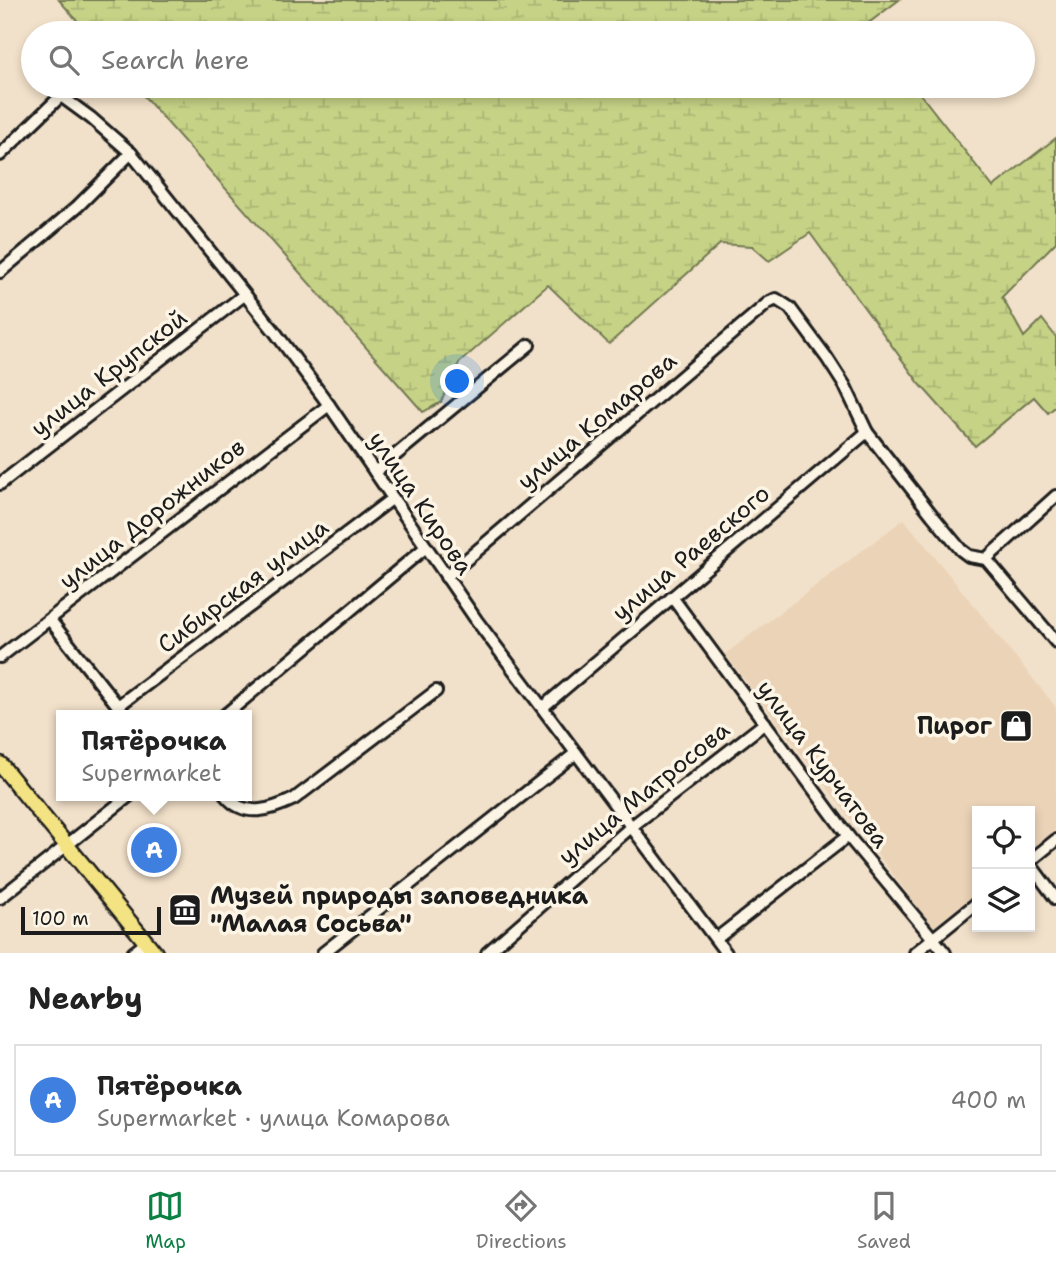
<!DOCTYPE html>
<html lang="en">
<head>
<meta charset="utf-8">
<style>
	body { margin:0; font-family:"Shantell Sans",sans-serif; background:#f6f6f6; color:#222 }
	.controls { position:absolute; right:21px; bottom:21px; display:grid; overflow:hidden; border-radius:0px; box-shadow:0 4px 10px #0003 }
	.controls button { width:63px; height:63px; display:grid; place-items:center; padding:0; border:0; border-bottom:2px solid #e0e0e0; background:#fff; color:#222; font:35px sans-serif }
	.scale { position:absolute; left:21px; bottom:18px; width:140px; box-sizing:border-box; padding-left:7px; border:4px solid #1c1c1c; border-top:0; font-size:19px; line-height:24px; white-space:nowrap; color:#1c1c1c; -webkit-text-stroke:5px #fcf5e5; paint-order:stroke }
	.you { position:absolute; left:458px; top:382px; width:24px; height:24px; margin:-18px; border:5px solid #fff; border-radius:50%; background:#1a73e8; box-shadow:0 0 0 10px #1a73e833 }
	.badge { display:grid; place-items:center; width:46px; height:46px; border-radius:50%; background:#0b8043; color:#fff; font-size:23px; font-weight:700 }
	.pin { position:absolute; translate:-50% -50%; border:4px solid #fff; box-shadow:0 2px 7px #0006 }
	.popup { position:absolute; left:56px; top:710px; width:196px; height:91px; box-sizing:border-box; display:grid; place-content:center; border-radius:0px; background:#fff; filter:drop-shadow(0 2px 5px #0005); font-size:23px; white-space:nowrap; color:#767676 }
	.popup b { font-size:26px; color:#222 }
	.popup::after { content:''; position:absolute; left:50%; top:100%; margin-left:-14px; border:14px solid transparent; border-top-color:#fff }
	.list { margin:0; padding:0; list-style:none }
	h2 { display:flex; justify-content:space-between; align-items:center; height:91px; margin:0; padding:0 28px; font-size:30px }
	h2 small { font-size:23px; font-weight:400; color:#767676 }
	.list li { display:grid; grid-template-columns:46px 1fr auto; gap:21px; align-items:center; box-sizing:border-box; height:112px; margin:0 14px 14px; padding:0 14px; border:2px solid #e0e0e0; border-radius:0px }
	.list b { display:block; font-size:26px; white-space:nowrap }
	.list p { margin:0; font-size:23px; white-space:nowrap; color:#767676 }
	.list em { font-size:23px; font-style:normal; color:#767676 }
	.icon { flex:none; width:38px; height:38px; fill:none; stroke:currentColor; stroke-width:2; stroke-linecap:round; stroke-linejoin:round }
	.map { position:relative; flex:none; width:1056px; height:953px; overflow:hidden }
	.search { position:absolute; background:#fff; box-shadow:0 4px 10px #0003; left:21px; right:21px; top:21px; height:77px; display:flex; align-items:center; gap:18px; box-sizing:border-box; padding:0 24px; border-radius:38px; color:#767676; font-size:26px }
	.sheet { height:217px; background:#fff }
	nav { display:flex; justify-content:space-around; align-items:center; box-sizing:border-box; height:98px; border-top:2px solid #e0e0e0; background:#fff; font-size:19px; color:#767676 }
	nav a { display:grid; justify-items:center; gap:4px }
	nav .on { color:#0b8043 }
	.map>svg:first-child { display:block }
</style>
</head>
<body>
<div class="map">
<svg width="1056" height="953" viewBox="0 0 1056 953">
	<defs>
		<pattern id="wetland-marsh" width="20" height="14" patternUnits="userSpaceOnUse" patternTransform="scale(1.75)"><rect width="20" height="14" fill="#c6d386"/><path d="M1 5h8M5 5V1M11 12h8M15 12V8" fill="none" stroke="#aab573"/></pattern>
	</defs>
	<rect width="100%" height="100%" fill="#f2e1ca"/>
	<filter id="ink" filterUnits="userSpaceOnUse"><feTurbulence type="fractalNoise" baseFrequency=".0143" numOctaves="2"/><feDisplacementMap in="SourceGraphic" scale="14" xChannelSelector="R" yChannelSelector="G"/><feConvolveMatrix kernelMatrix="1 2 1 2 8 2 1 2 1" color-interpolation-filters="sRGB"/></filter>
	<g filter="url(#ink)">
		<path fill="#ebd3b7" d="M904,519l152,188v122l-26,21v-39h-53v81l-44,35 -208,-273z"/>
		<g fill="url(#wetland-marsh)" stroke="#717851" stroke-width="2">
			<path d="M59,0h840l-33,25 7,8h-785z"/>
			<path d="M135,86h779l79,101 63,-49v104l-54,55 22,40 18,-18 14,18v69l-8,7 -14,-16 -59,49 -56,-63 -109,-150 -41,28 -17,-15 -32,-2 -111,100 -61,-59 -89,78 -18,39 -18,10z"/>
		</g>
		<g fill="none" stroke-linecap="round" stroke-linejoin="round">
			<defs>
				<g id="minor">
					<path d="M61,96l30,22 40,35 144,179 54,73 148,216 249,332"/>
					<path d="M0,155l71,-69"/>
					<path d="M0,272l78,-66 53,-53"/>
					<path d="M375,472l154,-127"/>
					<path d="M0,484l244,-189"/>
					<path d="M986,559l70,-63"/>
					<path d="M446,577l322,-274 8,-4 14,9 37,50 18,28 22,46 65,83 29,35 8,6 17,3 70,83"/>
					<path d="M672,597l176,239 97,117"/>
					<path d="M50,620l75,95"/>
					<path d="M0,657l329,-252"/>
					<path d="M118,706l275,-208"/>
					<path d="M543,707l324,-275"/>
					<path d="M225,715l201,-168"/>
					<path d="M226,796c19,23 45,14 68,3l142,-108"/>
					<path d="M1030,861l26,-21"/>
					<path d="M1030,864l26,35"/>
					<path d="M0,898l129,-102"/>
					<path d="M716,939l132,-103"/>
					<path d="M133,953l13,-10"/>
					<path d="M323,953l253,-200"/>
					<path d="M487,953l144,-126 134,-104"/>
					<path d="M915,953l62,-50"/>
				</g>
				<path id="major" d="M0,764l155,189"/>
			</defs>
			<use href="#minor" stroke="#1c1c1c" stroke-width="16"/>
			<use href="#major" stroke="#1c1c1c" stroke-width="19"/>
			<use href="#minor" stroke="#fcf5e5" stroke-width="10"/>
			<use href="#major" stroke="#f4e382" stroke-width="14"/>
		</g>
	</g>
	<defs>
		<symbol id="shop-square" viewBox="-11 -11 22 22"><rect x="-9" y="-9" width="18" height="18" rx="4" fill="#1c1c1c" stroke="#fcf5e5"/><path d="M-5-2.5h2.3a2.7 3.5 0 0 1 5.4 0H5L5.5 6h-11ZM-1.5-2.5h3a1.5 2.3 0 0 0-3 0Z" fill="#fff"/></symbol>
		<symbol id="museum-square" viewBox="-11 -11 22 22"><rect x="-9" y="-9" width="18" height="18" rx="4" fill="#1c1c1c" stroke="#fcf5e5"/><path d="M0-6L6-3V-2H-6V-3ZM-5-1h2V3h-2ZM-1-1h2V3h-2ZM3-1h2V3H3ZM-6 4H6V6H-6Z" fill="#fff"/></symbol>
	</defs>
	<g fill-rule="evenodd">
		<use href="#shop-square" x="997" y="707" width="38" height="38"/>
		<use href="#museum-square" x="166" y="891" width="38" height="38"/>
	</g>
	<g text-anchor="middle" stroke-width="7" stroke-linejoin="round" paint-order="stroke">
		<g font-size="24" fill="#1c1c1c" stroke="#fcf5e5">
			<text transform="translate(109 373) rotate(-38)" y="8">улица Крупской</text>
			<text transform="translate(597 421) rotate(-40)" y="8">улица Комарова</text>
			<text transform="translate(421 503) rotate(56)" y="8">улица Кирова</text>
			<text transform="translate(152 514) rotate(-38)" y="8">улица Дорожников</text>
			<text transform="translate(691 553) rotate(-40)" y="8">улица Раевского</text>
			<text transform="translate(243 586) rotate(-37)" y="8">Сибирская улица</text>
			<text transform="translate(823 764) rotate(53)" y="8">улица Курчатова</text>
			<text transform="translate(644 793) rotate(-39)" y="8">улица Матросова</text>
		</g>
		<g font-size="24" font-weight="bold" fill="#1c1c1c" stroke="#fcf5e5" text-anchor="end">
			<text x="992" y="734">Пирог</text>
			<text x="210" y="904" text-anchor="start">Музей природы заповедника<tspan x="210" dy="28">"Малая Сосьва"</tspan></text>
		</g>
	</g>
</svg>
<div class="controls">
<button><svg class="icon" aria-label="locate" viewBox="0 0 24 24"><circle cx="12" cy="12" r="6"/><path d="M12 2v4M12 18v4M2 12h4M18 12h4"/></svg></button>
<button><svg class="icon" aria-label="layers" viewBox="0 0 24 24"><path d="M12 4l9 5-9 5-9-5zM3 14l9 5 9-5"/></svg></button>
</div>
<div class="scale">100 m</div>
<div class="you"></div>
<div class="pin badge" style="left:154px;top:850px;background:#3f7fe0">A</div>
<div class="popup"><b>Пятёрочка</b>Supermarket</div>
<div class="search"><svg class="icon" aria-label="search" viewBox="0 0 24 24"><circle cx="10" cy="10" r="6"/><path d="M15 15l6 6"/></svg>Search here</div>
</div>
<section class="sheet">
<h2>Nearby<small></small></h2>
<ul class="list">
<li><span class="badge" style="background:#3f7fe0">A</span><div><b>Пятёрочка</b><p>Supermarket · улица Комарова</p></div><em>400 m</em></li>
</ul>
</section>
<nav>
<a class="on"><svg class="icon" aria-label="map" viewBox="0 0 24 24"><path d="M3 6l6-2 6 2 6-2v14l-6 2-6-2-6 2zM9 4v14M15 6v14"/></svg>Map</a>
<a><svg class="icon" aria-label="directions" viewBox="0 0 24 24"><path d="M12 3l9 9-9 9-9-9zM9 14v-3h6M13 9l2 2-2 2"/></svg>Directions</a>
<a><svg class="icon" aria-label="saved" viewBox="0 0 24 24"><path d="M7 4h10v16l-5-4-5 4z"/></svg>Saved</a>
</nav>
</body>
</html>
